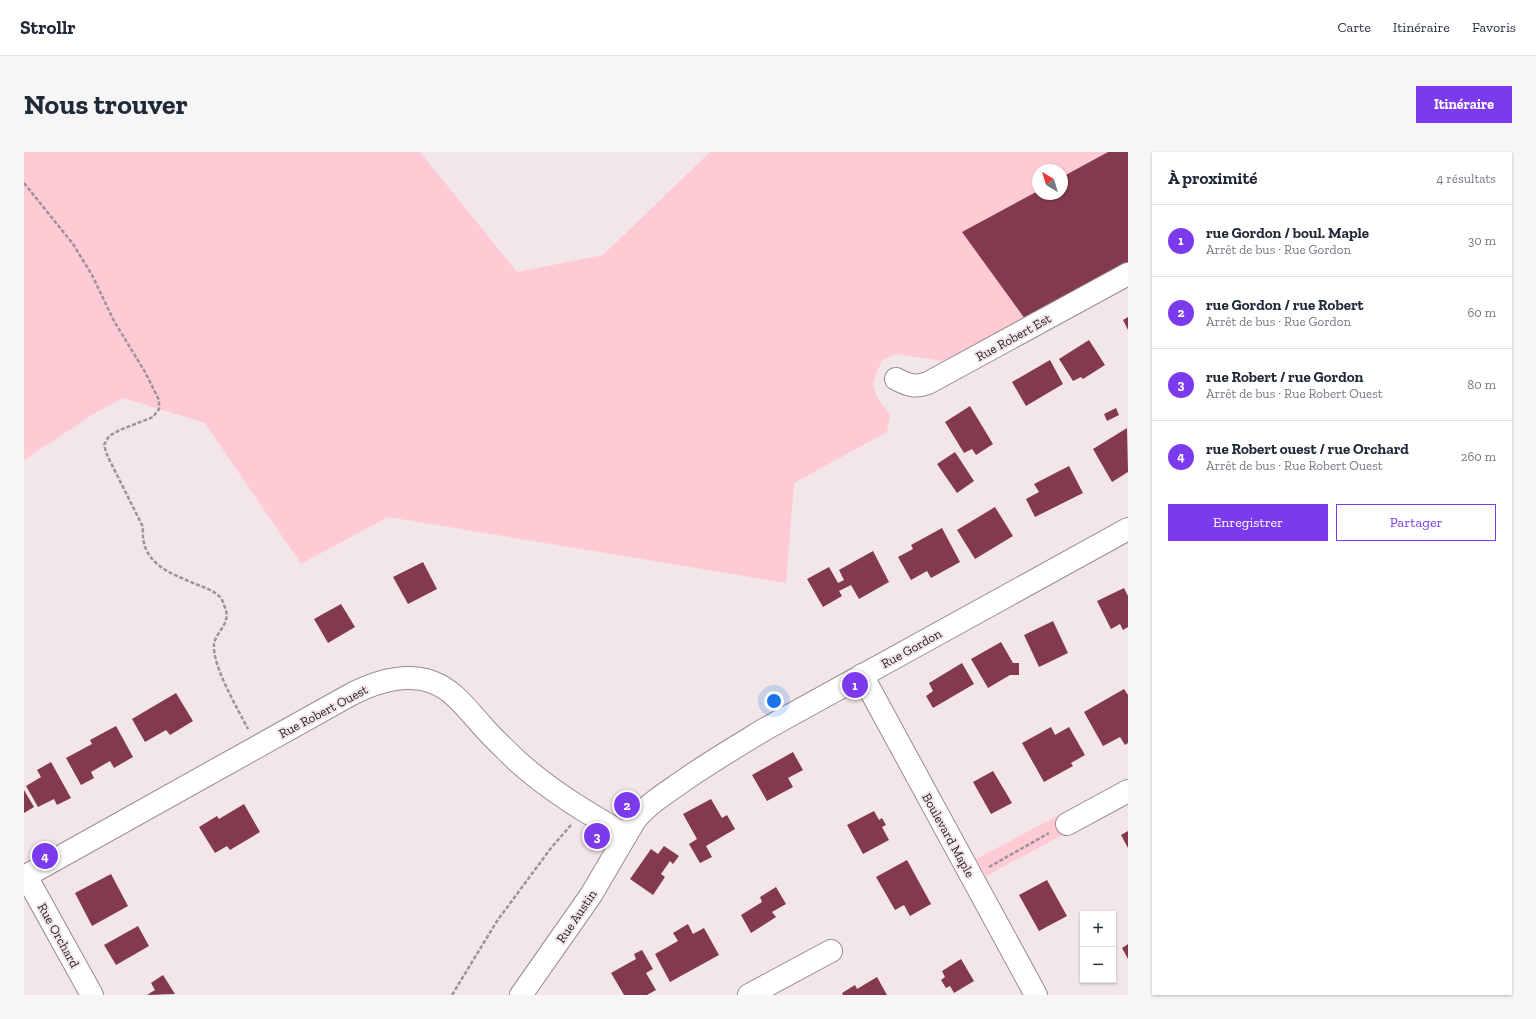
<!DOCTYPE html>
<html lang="fr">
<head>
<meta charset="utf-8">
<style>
	body { margin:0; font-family:"Zilla Slab",serif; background:#f6f6f7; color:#1f2937 }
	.controls { position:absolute; right:12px; bottom:12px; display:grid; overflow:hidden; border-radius:0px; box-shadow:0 1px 3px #0004 }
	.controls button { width:36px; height:36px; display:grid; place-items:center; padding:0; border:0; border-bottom:1px solid #e0e1e3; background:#fff; color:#1f2937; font:20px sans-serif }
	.compass { position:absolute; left:1008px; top:12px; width:36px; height:36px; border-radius:50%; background:#fff; box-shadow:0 1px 3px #0004; rotate:322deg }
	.you { position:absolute; left:750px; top:549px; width:14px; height:14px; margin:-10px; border:3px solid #fff; border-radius:50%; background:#1a73e8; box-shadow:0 0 0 6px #1a73e833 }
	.badge { display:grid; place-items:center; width:26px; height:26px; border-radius:50%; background:#7c3aed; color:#fff; font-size:13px; font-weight:700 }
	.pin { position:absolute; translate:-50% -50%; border:2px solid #fff; box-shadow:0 1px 4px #0006 }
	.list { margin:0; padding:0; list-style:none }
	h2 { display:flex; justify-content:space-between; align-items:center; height:52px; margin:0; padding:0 16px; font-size:17px }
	h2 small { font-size:13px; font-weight:400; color:#747a83 }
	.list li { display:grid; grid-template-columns:26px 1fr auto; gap:12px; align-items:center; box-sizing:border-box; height:72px; padding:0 16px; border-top:1px solid #e0e1e3 }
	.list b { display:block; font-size:15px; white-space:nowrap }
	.list p { margin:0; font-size:13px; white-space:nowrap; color:#747a83 }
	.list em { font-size:13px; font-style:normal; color:#747a83 }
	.actions { display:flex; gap:8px; padding:12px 16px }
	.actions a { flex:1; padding:9px 0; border:1px solid #7c3aed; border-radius:0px; text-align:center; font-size:14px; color:#7c3aed }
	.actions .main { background:#7c3aed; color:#fff }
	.map { position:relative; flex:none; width:1104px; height:843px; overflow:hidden; border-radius:0px }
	header { display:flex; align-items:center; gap:24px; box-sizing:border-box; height:56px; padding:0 20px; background:#fff; border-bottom:1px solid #e0e1e3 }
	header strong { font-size:19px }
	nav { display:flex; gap:22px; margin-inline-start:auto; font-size:14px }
	.intro { display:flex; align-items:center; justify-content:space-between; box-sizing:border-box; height:96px; padding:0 24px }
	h1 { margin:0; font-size:28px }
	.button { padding:10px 18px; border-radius:0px; background:#7c3aed; color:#fff; font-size:14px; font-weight:700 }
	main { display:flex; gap:24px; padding:0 24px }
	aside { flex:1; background:#fff; border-radius:0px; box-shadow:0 1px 3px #0004 }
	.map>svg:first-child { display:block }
</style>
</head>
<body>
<header>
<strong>Strollr</strong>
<nav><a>Carte</a><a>Itinéraire</a><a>Favoris</a></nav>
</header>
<div class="intro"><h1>Nous trouver</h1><a class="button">Itinéraire</a></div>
<main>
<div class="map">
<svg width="1104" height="843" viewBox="0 0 1104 843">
	<rect width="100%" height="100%" fill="#f3e6e8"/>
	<g fill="#fecbd4">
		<path d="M0,0h396l97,120 86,-17 107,-103h398l-46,25v-7h-24v21l-75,41 62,87 -65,36 -17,6 -47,-7 -13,6 -6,11 -4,14 4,12 13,18 -3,17 -93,51 -8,100 -398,-66 -87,47 -96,-141 -82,-25 -28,15 -71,47z"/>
		<path d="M1035,663l9,17 -82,44 -10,-17z"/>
	</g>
	<g fill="#843a4d">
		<path d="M1084,0h20v111l-103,56 -63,-87 76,-41v3h24v-17z"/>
		<path d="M1104,165v13l-5,-10z"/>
		<path d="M1065,188l16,25 -22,14 -2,-2 -8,4 -14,-22z"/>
		<path d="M1026,208l13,24 -37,22 -14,-24z"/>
		<path d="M946,254l23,38 -17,11 -4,-6 -8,4 -19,-31z"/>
		<path d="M1092,256l3,7 -12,6 -3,-7z"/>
		<path d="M1103,276l1,44 -16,10 -19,-33z"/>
		<path d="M931,300l19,29 -17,12 -20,-29z"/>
		<path d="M1045,314l14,27 -48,24 -9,-18 13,-7 -5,-8z"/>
		<path d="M971,355l18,29 -38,23 -18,-29z"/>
		<path d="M918,376l18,34 -29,16 -4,-7 -16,9 -13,-23 15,-8 -2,-4z"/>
		<path d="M849,399l16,31 -30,17 -8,-14 -12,6 3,5 -19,11 -16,-28 22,-12 9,16 6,-3 -5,-10z"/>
		<path d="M399,410l14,27 -29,15 -15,-27z"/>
		<path d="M1100,436l4,8v31l-5,3 -3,-6 -9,5 -14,-28z"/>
		<path d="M317,452l14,23 -27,16 -14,-24z"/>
		<path d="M1029,469l15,32 -29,14 -15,-32z"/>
		<path d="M977,490l12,21h6v12h-9l-22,13 -17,-29z"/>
		<path d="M938,511l12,21 -41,24 -7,-12 7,-5 -4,-8z"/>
		<path d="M1100,537l4,6v48l-3,2 -5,-8 -17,9 -19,-34z"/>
		<path d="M152,541l17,28 -23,14 -4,-5 -21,12 -13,-23z"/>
		<path d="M92,574l17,31 -19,11 -4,-7 -19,11 3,6 -13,7 -15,-27 26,-14 -2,-4z"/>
		<path d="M1027,575l4,8 14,-8 16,28 -14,8 2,3 -29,16 -22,-39z"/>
		<path d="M769,600l10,18 -15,8 5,9 -26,14 -15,-26z"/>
		<path d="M27,610l20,36 -14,7 -3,-6 -16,8 -12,-21 15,-9 -4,-7z"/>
		<path d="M969,619l19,32 -21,11 -18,-32z"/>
		<path d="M0,638l10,17 -10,6z"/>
		<path d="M687,647l11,19 5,-3 8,14 -29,17 6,11 -12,6 -11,-19 8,-5 -14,-25z"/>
		<path d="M220,652l16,28 -30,18 -3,-4 -12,7 -16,-26 18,-11 2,3z"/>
		<path d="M850,659l5,9 3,-2 4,7 -4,2 7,13 -26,14 -16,-29z"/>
		<path d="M1104,679v17l-7,-13z"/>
		<path d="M640,694l15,10 -6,8 -3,-3 -9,13 4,3 -12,18 -23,-16 21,-30 7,5z"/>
		<path d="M883,708l24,44 -21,12 -6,-11 -9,5 -19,-33z"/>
		<path d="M87,722l17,32 -36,20 -17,-33z"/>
		<path d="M1023,728l20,36 -28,15 -20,-36z"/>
		<path d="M752,735l10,17 -14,8 4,5 -25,16 -10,-18 21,-13 -2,-5z"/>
		<path d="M664,772l5,10 11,-6 15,27 -49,27 -15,-28 23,-13 -5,-8z"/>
		<path d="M114,774l11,20 -33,19 -12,-20z"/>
		<path d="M1104,792v15l-6,-11z"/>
		<path d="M618,798l11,19 -7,4 10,17 -9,5h-23l-13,-22 25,-14 -2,-5z"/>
		<path d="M937,807l13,22 -20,12 -4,-7 -4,2 -5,-8 4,-3 -3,-6z"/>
		<path d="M139,823l12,19 -28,1 8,-5 -4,-7z"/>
		<path d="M853,825l10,18h-44l-1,-2 13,-8 2,4z"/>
	</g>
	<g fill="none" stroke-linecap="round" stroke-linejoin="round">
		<defs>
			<g id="minor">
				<path d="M872,227c12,6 19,9 32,4l200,-109"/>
				<path d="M838,523l174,320"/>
				<path d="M1043,672l61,-33"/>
				<path d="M2,724l66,119"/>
				<path d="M0,725l326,-182c25,-13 54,-23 82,-13 23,8 38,31 54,48 9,10 20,20 30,30 33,30 71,53 110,75"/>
				<path d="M497,843l70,-100 44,-75c13,-16 31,-27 48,-39 27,-19 56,-36 84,-53l361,-199"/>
				<path d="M725,843l82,-44"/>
			</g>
		</defs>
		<use href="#minor" stroke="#988c8e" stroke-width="24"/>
		<g stroke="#9e9496" stroke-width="2.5" stroke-dasharray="4 2" stroke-linecap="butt">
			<path d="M0,31l49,61 19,31 22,46 31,51 14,28v9l-6,8 -33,13 -11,6 -5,9 3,10 36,72c-3,37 27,46 55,58 8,3 16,6 22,12 2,2 3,5 4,8 9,18 -8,26 -10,39 -2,22 24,65 34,85"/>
			<path d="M965,715l60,-34"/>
			<path d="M428,843l45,-74 54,-73 20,-23"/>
		</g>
		<use href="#minor" stroke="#fff" stroke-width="22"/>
	</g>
	<g text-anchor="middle" stroke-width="4" stroke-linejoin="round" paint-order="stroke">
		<g font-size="13" fill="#241f20" stroke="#f3e6e8">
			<text transform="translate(989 185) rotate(-29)" y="5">Rue Robert Est</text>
			<text transform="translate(887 496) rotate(-29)" y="5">Rue Gordon</text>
			<text transform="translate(299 559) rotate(-28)" y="5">Rue Robert Ouest</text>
			<text transform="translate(925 683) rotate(61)" y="5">Boulevard Maple</text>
			<text transform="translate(552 764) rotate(-56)" y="5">Rue Austin</text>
			<text transform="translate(35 783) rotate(61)" y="5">Rue Orchard</text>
		</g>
	</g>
</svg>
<div class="controls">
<button>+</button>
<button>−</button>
</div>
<svg class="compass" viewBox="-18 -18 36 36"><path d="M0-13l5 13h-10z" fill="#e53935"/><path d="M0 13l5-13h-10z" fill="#747a83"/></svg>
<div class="you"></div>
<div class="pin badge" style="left:831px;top:533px">1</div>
<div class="pin badge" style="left:603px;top:653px">2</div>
<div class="pin badge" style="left:573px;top:684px">3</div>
<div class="pin badge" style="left:21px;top:704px">4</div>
</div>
<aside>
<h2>À proximité<small>4 résultats</small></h2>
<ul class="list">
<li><span class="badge">1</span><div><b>rue Gordon / boul. Maple</b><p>Arrêt de bus · Rue Gordon</p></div><em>30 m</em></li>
<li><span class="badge">2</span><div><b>rue Gordon / rue Robert</b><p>Arrêt de bus · Rue Gordon</p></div><em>60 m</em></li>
<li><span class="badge">3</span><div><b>rue Robert / rue Gordon</b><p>Arrêt de bus · Rue Robert Ouest</p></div><em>80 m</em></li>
<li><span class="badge">4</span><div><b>rue Robert ouest / rue Orchard</b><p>Arrêt de bus · Rue Robert Ouest</p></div><em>260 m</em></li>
</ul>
<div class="actions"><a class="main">Enregistrer</a><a>Partager</a></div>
</aside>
</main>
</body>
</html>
